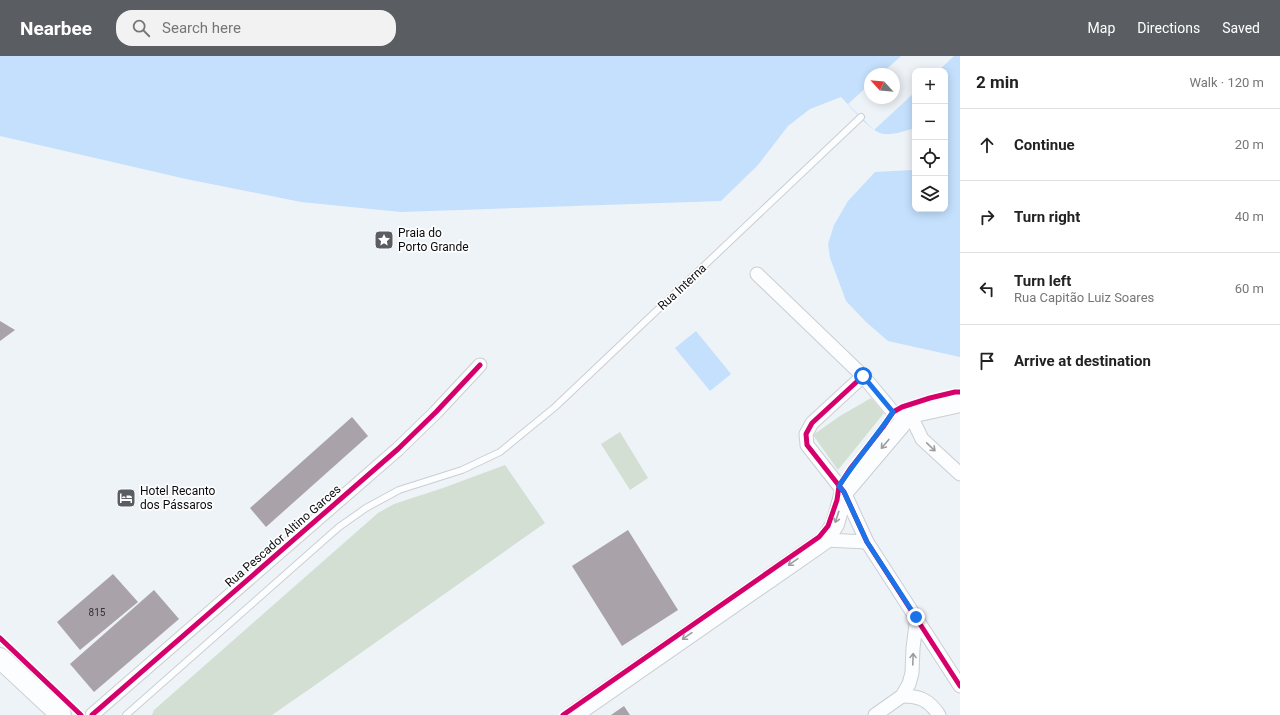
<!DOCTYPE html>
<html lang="en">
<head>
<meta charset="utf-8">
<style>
	body { margin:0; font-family:Roboto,sans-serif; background:#f2f2f2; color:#222 }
	.controls { position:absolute; right:12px; top:12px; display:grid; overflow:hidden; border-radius:8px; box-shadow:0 2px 10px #0003 }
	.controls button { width:36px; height:36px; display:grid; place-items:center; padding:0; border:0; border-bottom:1px solid #e0e0e0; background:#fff; color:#222; font:20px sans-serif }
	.compass { position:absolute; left:864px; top:12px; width:36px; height:36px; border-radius:50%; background:#fff; box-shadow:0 2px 10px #0003; rotate:296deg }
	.stop { position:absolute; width:12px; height:12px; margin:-9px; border:3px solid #1a73e8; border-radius:50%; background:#fff }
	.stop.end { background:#1a73e8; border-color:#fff; box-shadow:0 1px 4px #0008 }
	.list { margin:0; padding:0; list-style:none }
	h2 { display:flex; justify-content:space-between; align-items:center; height:52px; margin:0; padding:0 16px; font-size:17px }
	h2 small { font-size:13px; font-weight:400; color:#767676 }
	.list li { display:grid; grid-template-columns:26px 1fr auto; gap:12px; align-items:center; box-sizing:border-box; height:72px; padding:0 16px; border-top:1px solid #e0e0e0 }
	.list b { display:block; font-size:15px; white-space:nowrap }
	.list p { margin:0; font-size:13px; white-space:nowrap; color:#767676 }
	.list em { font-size:13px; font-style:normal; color:#767676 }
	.icon { flex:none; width:22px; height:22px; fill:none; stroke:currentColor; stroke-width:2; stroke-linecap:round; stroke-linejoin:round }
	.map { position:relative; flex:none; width:960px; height:659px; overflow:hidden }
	header { display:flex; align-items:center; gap:24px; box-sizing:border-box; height:56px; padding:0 20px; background:#5a5d61; color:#fff }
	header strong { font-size:19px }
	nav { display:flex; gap:22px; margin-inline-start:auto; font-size:14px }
	.search { width:280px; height:36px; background:#f2f2f2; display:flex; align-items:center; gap:10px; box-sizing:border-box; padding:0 14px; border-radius:16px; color:#767676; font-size:15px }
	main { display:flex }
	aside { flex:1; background:#fff }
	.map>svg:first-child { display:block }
</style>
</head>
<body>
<header>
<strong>Nearbee</strong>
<div class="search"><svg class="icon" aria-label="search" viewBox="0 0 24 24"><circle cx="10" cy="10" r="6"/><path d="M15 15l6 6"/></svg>Search here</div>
<nav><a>Map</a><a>Directions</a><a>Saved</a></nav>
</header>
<main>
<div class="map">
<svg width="960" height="659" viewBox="0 0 960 659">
	<rect width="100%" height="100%" fill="#eef3f8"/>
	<g fill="#d3dfd2">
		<path d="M871,342l13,15 -46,57 -25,-35 27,-19z"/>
		<path d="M620,376l28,46 -18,12 -29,-46z"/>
		<path d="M505,409l40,58 -234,165 -39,27h-120l2,-5 224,-197 16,-9 49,-16z"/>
	</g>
	<g fill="#c4e0fd" fill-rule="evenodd">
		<path d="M0,0h960v301l-72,-16 -22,-19 -20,-21 -16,-43 -2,-14 6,-19 14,-24 27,-29 37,-2 3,-2v41h30v-138h-30v57c-10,3 -21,7 -31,6 -14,-2 -32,-26 -43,-37l-31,12 -22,17 -30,39 -37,36 -320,11 -100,-10 -115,-23 -186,-43zM870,18h24v24h-24z"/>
		<path d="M696,275l35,43 -21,17 -35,-43z"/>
	</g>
	<path fill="#eef3f8" d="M901,0h53l-16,15h-23v21l-41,38 -26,-26 22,-20v14h24v-24h-13z"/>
	<g fill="#a9a2a9">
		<path d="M0,265l15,9 -15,11z"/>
		<path d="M352,361l16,19 -102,91 -16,-19z"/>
		<path d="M628,474l50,80 -56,36 -50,-80z"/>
		<path d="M113,518l25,28 -58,48 -23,-28z"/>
		<path d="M154,534l25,29 -85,73 -24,-28z"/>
		<path d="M624,650l6,9h-19z"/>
	</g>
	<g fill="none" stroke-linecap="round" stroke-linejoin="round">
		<defs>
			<path id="service" d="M126,659l213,-188 27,-19 33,-18 63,-20 38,-18 55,-45 306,-290"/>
			<g id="minor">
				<path d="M757,218l106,102 30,36 17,2 12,25 38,35"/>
				<path d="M863,320l-51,47 -6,11 1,11 37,47 23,50 93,144"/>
				<path d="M825,484l42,2"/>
				<path d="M902,640c18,0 27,4 37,19"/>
				<path d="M92,659l306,-266 38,-37 44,-47"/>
				<path d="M875,659l27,-19 7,-12 3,-11 1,-25 4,-31"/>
			</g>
			<path id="secondary" d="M573,659l252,-175 10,-16 9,-32 66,-78 50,-11"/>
			<path id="primary" d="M0,602l61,57"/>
		</defs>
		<use href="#service" stroke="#cbced2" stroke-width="8"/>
		<use href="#minor" stroke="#cbced2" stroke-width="15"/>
		<use href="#secondary" stroke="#cbced2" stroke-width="20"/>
		<use href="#primary" stroke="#cbced2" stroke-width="22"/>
		<use href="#service" stroke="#fcfdfe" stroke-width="6"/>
		<use href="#minor" stroke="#fcfdfe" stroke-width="13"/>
		<use href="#secondary" stroke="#fcfdfe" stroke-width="18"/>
		<use href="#primary" stroke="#fcfdfe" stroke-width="20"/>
		<defs>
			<g id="cycleway">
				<path d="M863,320l-51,47 -6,11 1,11 37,47 23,50 93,144"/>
				<path d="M0,582l81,77"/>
				<path d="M92,659l306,-266 38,-37 44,-47"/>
				<path d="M563,659l256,-178 9,-11 9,-26 2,-14 11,-17 33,-42 10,-15 9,-5 28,-9 25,-6h5"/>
			</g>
		</defs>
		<use href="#cycleway" stroke="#fefefe" stroke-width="8"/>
		<use href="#cycleway" stroke="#d6006c" stroke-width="5"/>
	</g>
	<defs><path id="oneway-shaft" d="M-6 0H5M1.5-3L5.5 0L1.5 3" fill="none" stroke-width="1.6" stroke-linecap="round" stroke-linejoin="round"/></defs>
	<g stroke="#9b9d9f">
		<use href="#oneway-shaft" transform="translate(885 388) rotate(130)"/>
		<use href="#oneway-shaft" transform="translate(931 391) rotate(44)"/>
		<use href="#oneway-shaft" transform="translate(837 461) rotate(108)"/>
		<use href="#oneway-shaft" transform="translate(793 506) rotate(145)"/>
		<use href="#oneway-shaft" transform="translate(687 580) rotate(145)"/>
		<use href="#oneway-shaft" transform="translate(913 603) rotate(-88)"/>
	</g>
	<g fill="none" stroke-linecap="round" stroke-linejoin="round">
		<path stroke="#1a73e8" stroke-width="5" d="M863,320l30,36c-17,25 -37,48 -54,74l5,6 23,50 49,75"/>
	</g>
	<defs>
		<symbol id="sight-square" viewBox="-11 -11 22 22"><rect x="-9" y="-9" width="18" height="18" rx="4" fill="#5a5d61" stroke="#fefefe"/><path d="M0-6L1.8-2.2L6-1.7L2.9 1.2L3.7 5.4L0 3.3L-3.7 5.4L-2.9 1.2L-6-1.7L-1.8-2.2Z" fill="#fff"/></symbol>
		<symbol id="hotel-square" viewBox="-11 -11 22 22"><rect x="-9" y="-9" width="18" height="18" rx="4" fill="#5a5d61" stroke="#fefefe"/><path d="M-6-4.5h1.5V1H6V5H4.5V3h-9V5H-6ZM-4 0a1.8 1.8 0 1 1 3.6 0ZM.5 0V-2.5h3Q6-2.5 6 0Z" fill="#fff"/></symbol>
	</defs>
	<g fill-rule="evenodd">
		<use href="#sight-square" x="373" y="173" width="22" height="22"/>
		<use href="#hotel-square" x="115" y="431" width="22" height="22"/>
	</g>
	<g text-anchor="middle" stroke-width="3.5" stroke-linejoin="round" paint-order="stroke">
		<g font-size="10" fill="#323236">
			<text x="97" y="560">815</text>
		</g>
		<g font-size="12" fill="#0a0c10" stroke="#fefefe" text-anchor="start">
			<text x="398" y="181">Praia do<tspan x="398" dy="14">Porto Grande</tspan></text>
			<text x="140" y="439">Hotel Recanto<tspan x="140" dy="14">dos Pássaros</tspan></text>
		</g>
		<g font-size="12" fill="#0a0c10" stroke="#fefefe">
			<text transform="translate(682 231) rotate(-43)" y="4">Rua Interna</text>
			<text transform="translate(283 480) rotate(-41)" y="4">Rua Pescador Altino Garces</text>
		</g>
	</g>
</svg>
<div class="controls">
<button>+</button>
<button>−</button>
<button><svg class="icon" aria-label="locate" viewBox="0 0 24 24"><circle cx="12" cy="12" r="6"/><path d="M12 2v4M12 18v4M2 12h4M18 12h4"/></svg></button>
<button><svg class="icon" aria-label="layers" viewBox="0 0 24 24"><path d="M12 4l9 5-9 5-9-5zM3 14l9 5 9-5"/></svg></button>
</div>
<svg class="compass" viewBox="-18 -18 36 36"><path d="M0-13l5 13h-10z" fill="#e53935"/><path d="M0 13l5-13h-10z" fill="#767676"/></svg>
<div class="stop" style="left:863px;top:320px"></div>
<div class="stop end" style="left:916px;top:561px"></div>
</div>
<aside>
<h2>2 min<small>Walk · 120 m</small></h2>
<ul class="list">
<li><svg class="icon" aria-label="ahead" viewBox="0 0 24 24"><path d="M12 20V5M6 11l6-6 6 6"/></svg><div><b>Continue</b></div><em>20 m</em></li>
<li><svg class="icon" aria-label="right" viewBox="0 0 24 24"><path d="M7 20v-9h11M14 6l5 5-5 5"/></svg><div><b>Turn right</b></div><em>40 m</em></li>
<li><svg class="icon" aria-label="left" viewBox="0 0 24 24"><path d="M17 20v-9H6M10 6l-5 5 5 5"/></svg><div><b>Turn left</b><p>Rua Capitão Luiz Soares</p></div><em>60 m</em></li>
<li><svg class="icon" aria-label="arrive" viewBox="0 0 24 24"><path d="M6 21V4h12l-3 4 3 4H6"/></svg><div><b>Arrive at destination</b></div></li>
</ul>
</aside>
</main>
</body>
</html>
